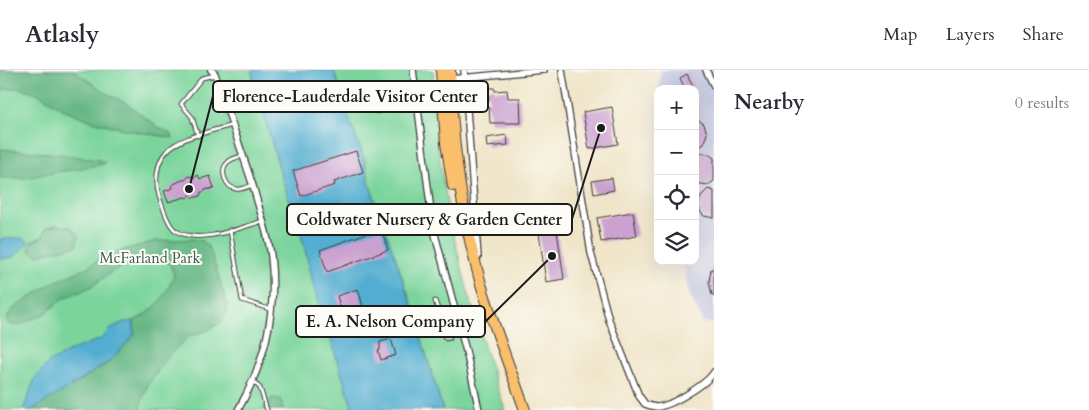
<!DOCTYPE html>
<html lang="en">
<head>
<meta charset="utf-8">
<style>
	body { margin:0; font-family:Cardo,serif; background:#f7f7f7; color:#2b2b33 }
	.controls { position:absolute; right:15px; top:15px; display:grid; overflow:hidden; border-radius:10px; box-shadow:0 5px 20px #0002 }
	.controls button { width:45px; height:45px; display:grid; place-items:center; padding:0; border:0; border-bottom:1px solid #e1e1e2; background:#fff; color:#2b2b33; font:25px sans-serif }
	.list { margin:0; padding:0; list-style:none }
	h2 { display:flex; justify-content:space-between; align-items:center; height:65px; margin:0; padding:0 20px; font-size:21px }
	h2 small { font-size:16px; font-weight:400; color:#7c7c81 }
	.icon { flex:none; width:28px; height:28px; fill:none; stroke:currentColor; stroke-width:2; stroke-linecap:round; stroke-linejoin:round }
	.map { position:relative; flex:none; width:714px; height:340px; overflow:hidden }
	header { display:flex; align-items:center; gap:30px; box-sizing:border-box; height:70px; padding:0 25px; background:#fff; border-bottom:1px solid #e1e1e2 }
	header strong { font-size:24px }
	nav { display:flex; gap:28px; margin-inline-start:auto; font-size:18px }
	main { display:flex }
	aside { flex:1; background:#fff }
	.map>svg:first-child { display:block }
</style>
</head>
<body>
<header>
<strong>Atlasly</strong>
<nav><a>Map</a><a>Layers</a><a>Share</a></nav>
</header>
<main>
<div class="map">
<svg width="714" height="340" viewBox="0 0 714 340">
	<rect width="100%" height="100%" fill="#fdfcf7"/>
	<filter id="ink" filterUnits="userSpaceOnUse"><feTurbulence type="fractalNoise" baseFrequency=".02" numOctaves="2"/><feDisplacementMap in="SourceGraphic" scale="10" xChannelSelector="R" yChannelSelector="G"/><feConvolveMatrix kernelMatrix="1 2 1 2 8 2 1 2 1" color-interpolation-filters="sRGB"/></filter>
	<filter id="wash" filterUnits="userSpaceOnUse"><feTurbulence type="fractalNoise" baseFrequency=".0096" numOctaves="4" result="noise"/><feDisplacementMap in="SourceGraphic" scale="20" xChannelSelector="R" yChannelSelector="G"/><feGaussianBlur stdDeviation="1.12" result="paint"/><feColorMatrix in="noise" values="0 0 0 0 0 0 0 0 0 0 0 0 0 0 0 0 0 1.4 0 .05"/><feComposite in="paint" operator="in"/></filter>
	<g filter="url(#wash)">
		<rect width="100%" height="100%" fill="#f0e5c9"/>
		<path fill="#c0c2dd" d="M661,0h53v254l-11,-2 -14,-29 -6,-32h12v-172h-36z"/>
		<g fill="#7ad49b" stroke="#4b785c">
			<path d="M0,0h251l33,115 19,56 11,46 39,123h-353z"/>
			<path d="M334,0h99c1,117 35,230 72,340h-62l-25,-83 -6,-3 -3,-11 4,-5 -43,-123 -6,-27 -12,-30z"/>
		</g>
		<g fill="#63b683" stroke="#406950">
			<path d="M0,0h73l33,23 20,10 32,24 13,7 2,4 -46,-8 -35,-9 -29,-12 -28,-17 -18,-4 -17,2z"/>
			<path d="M0,79l59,5 46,7 -1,3 -80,14h-24z"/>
			<path d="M56,155l15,2 8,9 -3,10 -39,9 -8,-5 2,-8 11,-5 4,-9z"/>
			<path d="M192,169l11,2 7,8 18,59 -6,14 -16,9 -17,5 -20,20 -21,28 -8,22 1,4h-111l42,-24 38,-25 24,-26v-14c22,-12 31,-23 40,-46l-4,-11 -9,-6h-13l-19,6 -16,7 -24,17 -25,10 -20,16 -25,11h-10l-3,-6 8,-11 38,-25 30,-13 30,-17 44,-12z"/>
			<path d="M273,328l7,1 4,11h-20l3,-8z"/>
		</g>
		<g fill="#52add0" stroke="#376476">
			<path d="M251,0h83l18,57 12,31 6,27 43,124 -4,4 3,11 6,3 25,83h-90l-39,-123 -11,-46 -19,-56z"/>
			<path d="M21,168l8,4 -15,15 -14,2v-20z"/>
			<path d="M134,251v14l-24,26 -38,25 -40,24h-9l12,-32 14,-16 25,-13 27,-10 12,-12 11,-5z"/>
		</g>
		<g id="blocks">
			<g fill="#cba1d0">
				<path d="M687,4l6,12 -8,3 -5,-11z"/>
				<path d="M488,18h6l1,3 12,-1 1,8h12l1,25h-31l-1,-16 -2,1 -1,-7h3z"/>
				<path d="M612,37l6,37 -29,5 -6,-37z"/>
				<path d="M695,48l9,6 3,10 -4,10 -8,5z"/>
				<path d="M507,65l1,10 -21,2 -1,-9z"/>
				<path d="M356,81l7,21 -29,10 1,3 -34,11 -8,-25z"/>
				<path d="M695,83l13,1 6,4v23l-6,4 -13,-2z"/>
				<path d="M198,105l2,4 10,-3 4,12 -9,2 -1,2h-3l-1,4 -7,2 -3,-3 -3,3 -2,-1 -17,5 -4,-11 9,-3 -1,-3 10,-5h3l4,-4 6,1z"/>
				<path d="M612,108l2,12 -20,4 -2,-13z"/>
				<path d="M708,119l6,2v27l-10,-2 -3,-3 -3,-8 3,-9z"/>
				<path d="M633,142l4,24 -36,6 -4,-24z"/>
				<path d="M381,158l7,22 -61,22 -7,-22z"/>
				<path d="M557,161l7,48 -18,3 -7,-49z"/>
				<path d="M711,199h3v26h-2l-3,-13z"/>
				<path d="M358,219l10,35 -21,6 -10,-34z"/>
				<path d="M449,258l3,12 -7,1v-2h-2l-2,-5 2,-1 -1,-3z"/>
				<path d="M391,269l5,16 -15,5 -3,-10h2v-8z"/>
			</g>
		</g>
	</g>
	<g filter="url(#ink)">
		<use href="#blocks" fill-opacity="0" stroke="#3c3a36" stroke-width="1"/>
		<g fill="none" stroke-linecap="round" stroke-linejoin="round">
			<defs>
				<g id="service">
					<path d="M232,55c-19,6 -53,12 -66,27 -10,11 -11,30 -7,44 3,9 8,28 16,34 22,16 65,-2 88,-9"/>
					<path d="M198,66l-6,-19 -11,-13 21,-26 13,-3"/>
					<path d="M243,86c-5,1 -12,3 -15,6 -9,8 -3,25 8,27 6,1 11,-2 16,-4"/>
					<path d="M230,160l12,70 30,10"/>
					<path d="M411,249l28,-7 -4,-11"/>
					<path d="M253,311l7,7 7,22"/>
				</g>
				<g id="minor">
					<path d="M211,0l4,4c13,38 26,75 38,112 6,23 15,47 18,70 6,54 -6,107 -33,154"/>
					<path d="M413,0l20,157 33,124 13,59"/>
					<path d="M464,0l14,187"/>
					<path d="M562,0l29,183 18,67 30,76 6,8c3,1 8,3 12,3 14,-1 50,-23 57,-35"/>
					<path d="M706,0l8,16"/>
					<path d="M450,9l94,-9"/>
					<path d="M377,40c9,-16 23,-18 39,-23"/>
				</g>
				<g id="trunk">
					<path d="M441,0l5,73 7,43"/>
					<path d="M450,0c2,73 11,144 31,214 13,43 29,84 44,126"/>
				</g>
			</defs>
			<use href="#service" stroke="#3c3a36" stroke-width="5"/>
			<use href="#minor" stroke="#3c3a36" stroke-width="8"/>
			<use href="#trunk" stroke="#3c3a36" stroke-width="12"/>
			<use href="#service" stroke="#fff" stroke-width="3"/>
			<use href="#minor" stroke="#fff" stroke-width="5.5"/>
			<use href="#trunk" stroke="#f9bf6d" stroke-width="10"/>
		</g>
	</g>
	<g text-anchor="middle" stroke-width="4" stroke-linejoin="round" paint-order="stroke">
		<g font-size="15" fill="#3d5c48" stroke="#fdfcf7">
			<text x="150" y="193">McFarland Park</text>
		</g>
	</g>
	<path fill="none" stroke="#1c1c1c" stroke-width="2" d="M189 119L213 26M601 58L572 149M552 186L485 252"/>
	<g fill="#1c1c1c" stroke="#fdfcf7" stroke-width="2">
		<circle cx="189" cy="119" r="5"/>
		<circle cx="601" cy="58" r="5"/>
		<circle cx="552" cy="186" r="5"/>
	</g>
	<g fill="#fdfcf7" stroke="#1c1c1c" stroke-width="2">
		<rect x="213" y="11" width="275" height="31" rx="5"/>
		<rect x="287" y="134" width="285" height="31" rx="5"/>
		<rect x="296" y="236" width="189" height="31" rx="5"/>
	</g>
	<g font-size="16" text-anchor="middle" font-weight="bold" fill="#1c1c1c">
		<text x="350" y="32">Florence-Lauderdale Visitor Center</text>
		<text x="429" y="155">Coldwater Nursery &amp; Garden Center</text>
		<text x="390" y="257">E. A. Nelson Company</text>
	</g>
</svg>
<div class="controls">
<button>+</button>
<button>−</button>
<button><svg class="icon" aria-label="locate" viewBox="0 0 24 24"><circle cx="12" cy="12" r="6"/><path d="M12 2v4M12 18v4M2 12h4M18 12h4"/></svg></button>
<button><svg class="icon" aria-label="layers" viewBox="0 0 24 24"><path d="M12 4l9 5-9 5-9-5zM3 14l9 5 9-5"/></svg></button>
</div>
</div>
<aside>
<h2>Nearby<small>0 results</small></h2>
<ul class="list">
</ul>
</aside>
</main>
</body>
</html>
